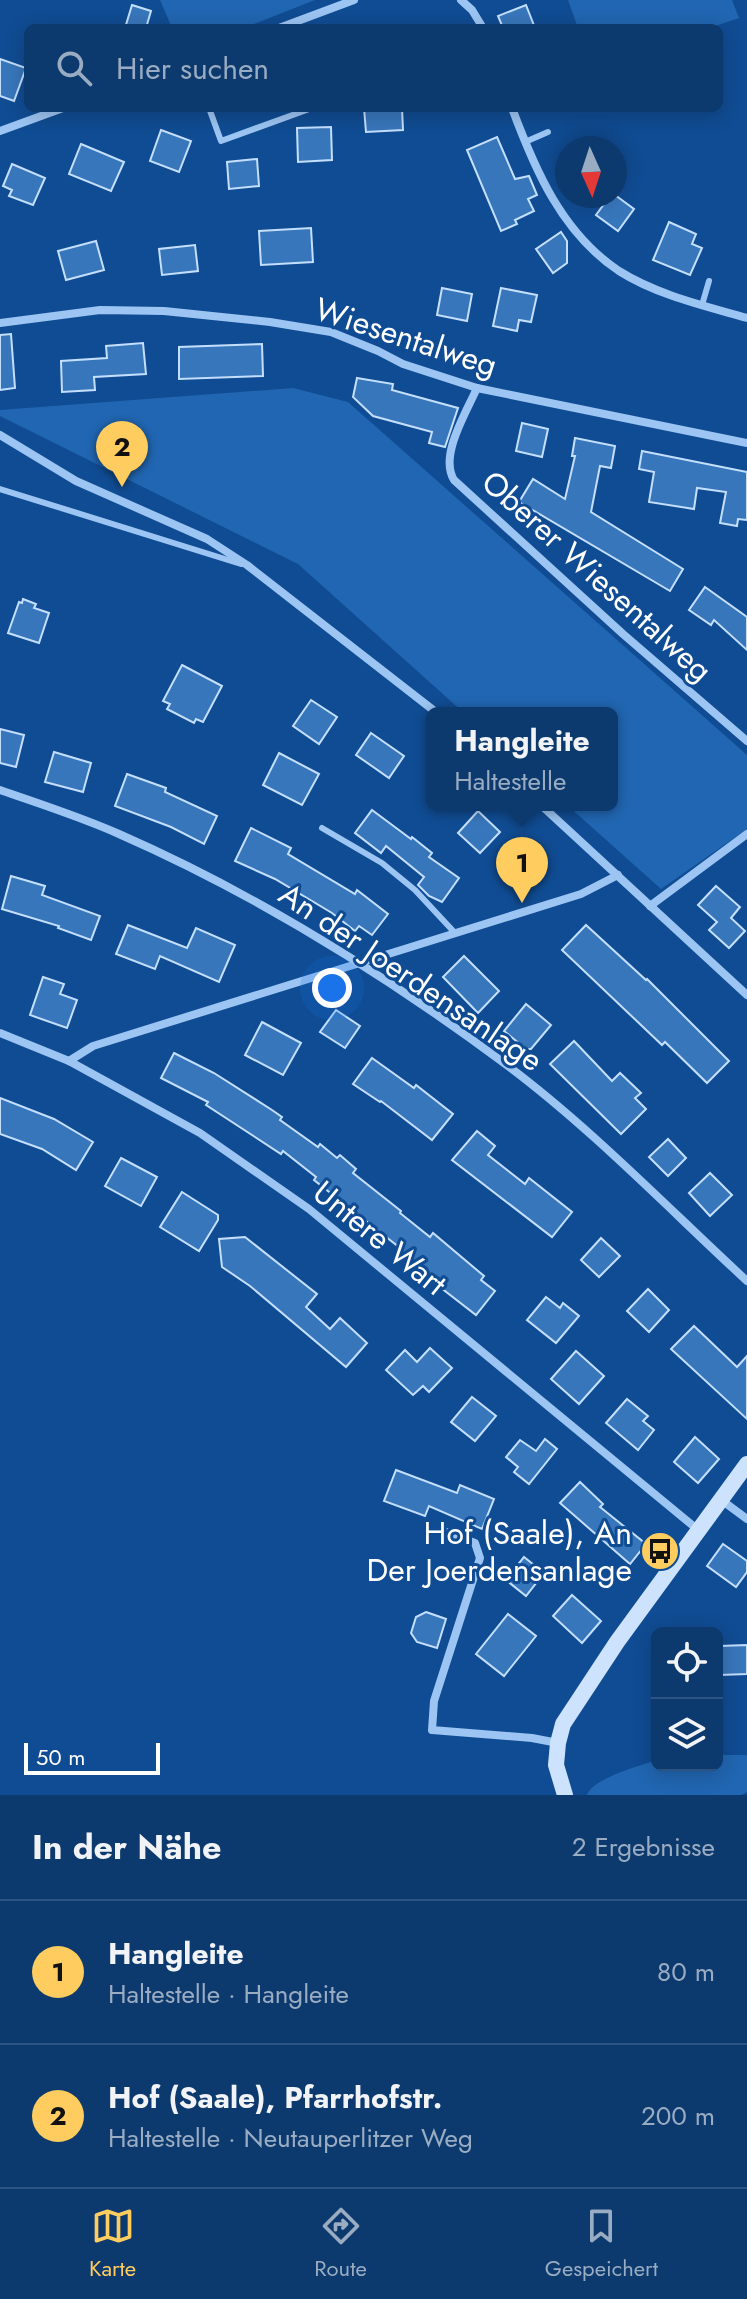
<!DOCTYPE html>
<html lang="de">
<head>
<meta charset="utf-8">
<style>
	body { margin:0; font-family:Jost,sans-serif; background:#1a4476; color:#f1f3f6 }
	.controls { position:absolute; right:24px; bottom:24px; display:grid; overflow:hidden; border-radius:12px; box-shadow:0 4px 20px #0003 }
	.controls button { width:72px; height:72px; display:grid; place-items:center; padding:0; border:0; border-bottom:2px solid #2c5381; background:#0c396e; color:#f1f3f6; font:40px sans-serif }
	.compass { position:absolute; left:555px; top:136px; width:72px; height:72px; border-radius:50%; background:#0c396e; box-shadow:0 4px 20px #0003; rotate:177deg }
	.scale { position:absolute; left:24px; bottom:20px; width:136px; box-sizing:border-box; padding-left:8px; border:4px solid #fff; border-top:0; font-size:22px; line-height:28px; white-space:nowrap; color:#fff; -webkit-text-stroke:6px #104c93; paint-order:stroke }
	.you { position:absolute; left:332px; top:988px; width:28px; height:28px; margin:-20px; border:6px solid #fff; border-radius:50%; background:#1a73e8; box-shadow:0 0 0 12px #1a73e833 }
	.badge { display:grid; place-items:center; width:52px; height:52px; border-radius:50%; background:#ffcd5f; color:#111; font-size:26px; font-weight:700 }
	.pin { position:absolute; translate:-50% -66px; filter:drop-shadow(0 2px 4px #0008) }
	.pin::after { content:''; position:absolute; top:42px; width:28px; height:24px; background:inherit; clip-path:polygon(0 0,100% 0,50% 100%) }
	.popup { position:absolute; left:426px; top:707px; width:192px; height:104px; box-sizing:border-box; display:grid; place-content:center; border-radius:12px; background:#0c396e; filter:drop-shadow(0 2px 6px #0005); font-size:26px; white-space:nowrap; color:#9aacc2 }
	.popup b { font-size:30px; color:#f1f3f6 }
	.popup::after { content:''; position:absolute; left:50%; top:100%; margin-left:-16px; border:16px solid transparent; border-top-color:#0c396e }
	.list { margin:0; padding:0; list-style:none }
	h2 { display:flex; justify-content:space-between; align-items:center; height:104px; margin:0; padding:0 32px; font-size:34px }
	h2 small { font-size:26px; font-weight:400; color:#9aacc2 }
	.list li { display:grid; grid-template-columns:52px 1fr auto; gap:24px; align-items:center; box-sizing:border-box; height:144px; padding:0 32px; border-top:2px solid #2c5381 }
	.list b { display:block; font-size:30px; white-space:nowrap }
	.list p { margin:0; font-size:26px; white-space:nowrap; color:#9aacc2 }
	.list em { font-size:26px; font-style:normal; color:#9aacc2 }
	.icon { flex:none; width:44px; height:44px; fill:none; stroke:currentColor; stroke-width:2; stroke-linecap:round; stroke-linejoin:round }
	.map { position:relative; flex:none; width:747px; height:1795px; overflow:hidden }
	.search { position:absolute; background:#0c396e; box-shadow:0 4px 20px #0003; left:24px; right:24px; top:24px; height:88px; display:flex; align-items:center; gap:20px; box-sizing:border-box; padding:0 28px; border-radius:12px; color:#9aacc2; font-size:30px }
	.sheet { height:392px; background:#0c396e }
	nav { display:flex; justify-content:space-around; align-items:center; box-sizing:border-box; height:112px; border-top:2px solid #2c5381; background:#0c396e; font-size:22px; color:#9aacc2 }
	nav a { display:grid; justify-items:center; gap:4px }
	nav .on { color:#ffcd5f }
	.map>svg:first-child { display:block }
</style>
</head>
<body>
<div class="map">
<svg width="747" height="1795" viewBox="0 0 747 1795">
	<rect width="100%" height="100%" fill="#104c93"/>
	<g fill="#2166b2">
		<path d="M160,0h155l-71,28h-72z"/>
		<path d="M568,0h164l7,18 -30,10h-131z"/>
		<path d="M293,388l55,14 399,353v74l-86,60 -94,-84h45v-92h-148l-166,-149 -298,-148v-6z"/>
		<path d="M717,1755h30v37l-6,3h-154c6,-17 53,-29 70,-35v5h60z"/>
	</g>
	<g fill="#3876bb" stroke="#c4dffe" stroke-width="2">
		<path d="M132,5l19,6 -5,17h-21z"/>
		<path d="M526,5l9,23h-32l-5,-12z"/>
		<path d="M0,59l26,9 -12,33 -14,-5z"/>
		<path d="M364,108h38l1,22 -37,2z"/>
		<path d="M331,127l1,33 -34,2 -1,-34z"/>
		<path d="M161,130l30,11 -12,31 -29,-11z"/>
		<path d="M497,137l18,42 14,-3 8,19 -9,4 6,12 -19,9 2,4 -16,7 -34,-81z"/>
		<path d="M81,144l43,18 -13,29 -42,-17z"/>
		<path d="M257,159l2,27 -30,3 -2,-27z"/>
		<path d="M12,164l33,14 -12,27 -24,-9 3,-6 -9,-4z"/>
		<path d="M615,195l19,14 -16,22 -22,-16 14,-19z"/>
		<path d="M669,222l27,12 -4,10 10,4 -12,27 -37,-15z"/>
		<path d="M311,228l2,34 -52,3 -2,-34z"/>
		<path d="M561,232l6,9v22l-14,10 -17,-24z"/>
		<path d="M96,241l8,29 -38,10 -8,-29z"/>
		<path d="M195,245l3,26 -36,4 -3,-26z"/>
		<path d="M442,288l30,6 -5,27 -30,-6z"/>
		<path d="M501,288l36,7 -6,27 -12,-2 -2,11 -24,-5z"/>
		<path d="M11,334l4,54 -15,2v-55z"/>
		<path d="M143,343l3,31 -52,3 1,13 -33,2 -1,-31 46,-3 -1,-12z"/>
		<path d="M262,344l1,32 -84,3v-32z"/>
		<path d="M357,378l36,6 -1,6 66,18 -13,39 -16,-4 3,-11 -59,-16 -20,-19z"/>
		<path d="M522,423l26,6 -6,28 -26,-6z"/>
		<path d="M575,438l40,8 -4,22 -11,-2 -9,46 92,57 -13,22 -151,-89 14,-23 32,20 10,-43h-3z"/>
		<path d="M642,451l105,21v48l-9,-1 -1,7 -17,-3 6,-31 -29,-4 -3,21 -45,-7 5,-30 -15,-3z"/>
		<path d="M705,587l42,30v33l-33,-30 -3,5 -22,-15z"/>
		<path d="M23,599l13,5 -2,4 15,5 -10,30 -31,-10 11,-31 3,1z"/>
		<path d="M182,665l40,21 -19,36 -7,-3 -2,4 -27,-14 3,-5 -7,-3z"/>
		<path d="M311,700l26,17 -18,27 -26,-18z"/>
		<path d="M0,729l24,6 -8,32 -16,-4z"/>
		<path d="M371,733l33,23 -15,22 -33,-23z"/>
		<path d="M54,752l37,11 -8,29 -38,-10z"/>
		<path d="M279,753l40,21 -17,31 -39,-20z"/>
		<path d="M127,774l39,14 -1,4 52,24 -13,28 -33,-17 -56,-21z"/>
		<path d="M372,810l39,29 1,-2 20,16 -3,4 30,21 -17,24 -13,-6 -11,-11 6,-8 -38,-31 -5,7 -26,-20z"/>
		<path d="M478,811l22,21 -20,21 -22,-20z"/>
		<path d="M251,828l40,20 -3,6 67,40 2,-4 31,24 -16,21 -13,-9 -4,5 -23,-18 -57,-34 -40,-18z"/>
		<path d="M11,876l34,10 -3,9 58,21 -9,24 -33,-12 1,-2 -57,-17z"/>
		<path d="M716,886l24,21 -9,11 14,13 -16,17 -20,-18 8,-8 -19,-17z"/>
		<path d="M128,925l59,23 9,-20 39,17 -16,37 -59,-26 -5,13 -39,-15z"/>
		<path d="M586,925l60,55 1,-1 82,82 -22,22 -42,-41 -3,3 -100,-95z"/>
		<path d="M464,956l35,35 -21,22 -35,-36z"/>
		<path d="M43,977l21,7 -4,10 17,6 -10,28 -37,-13z"/>
		<path d="M526,1004l25,21 -20,24h-5l-22,-18z"/>
		<path d="M336,1010l24,16 -15,22 -25,-16z"/>
		<path d="M262,1022l39,21 -18,32 -38,-20z"/>
		<path d="M574,1041l38,40 8,-8 21,20 -6,5 11,11 -25,25 -71,-70z"/>
		<path d="M174,1053l40,20 58,37 10,7 -2,3 38,27 2,-3 17,14 3,-3 16,14 -3,4 48,38 -1,2 30,24 3,-4 51,43 -3,4 14,11 -19,24 -80,-62 4,-5 -86,-68 2,-3 -33,-26 -2,3 -75,-49 2,-3 -47,-24z"/>
		<path d="M372,1058l42,30 2,-3 37,29 -21,26 -51,-39 -1,1 -27,-18z"/>
		<path d="M0,1098l54,21 39,23 -17,28 -34,-21 -42,-15z"/>
		<path d="M477,1131l18,15 -7,9 37,29 4,-6 43,34 -20,25 -100,-77z"/>
		<path d="M668,1139l18,19 -18,18 -19,-19z"/>
		<path d="M121,1158l36,19 -16,29 -36,-20z"/>
		<path d="M710,1173l22,22 -22,21 -21,-23z"/>
		<path d="M182,1192l36,23v5l-19,31 -39,-24z"/>
		<path d="M245,1237l72,57 -11,13 24,22 10,-11 27,25 -21,24 -96,-81 -28,-19 -3,-28z"/>
		<path d="M601,1238l19,18 -21,21 -18,-17z"/>
		<path d="M648,1289l21,21 -20,22 -22,-21z"/>
		<path d="M546,1297l14,11 3,-5 16,13 -23,27 -29,-23z"/>
		<path d="M694,1326l43,41 10,-11v63l-76,-70z"/>
		<path d="M430,1348l22,20 -23,24 -6,-6 -10,9 -27,-25 19,-20 12,12z"/>
		<path d="M576,1351l28,25 -25,28 -28,-25z"/>
		<path d="M472,1397l24,19 -21,25 -24,-19z"/>
		<path d="M627,1399l21,17 -5,5 11,9 -16,20 -32,-27z"/>
		<path d="M695,1437l24,22 -21,24 -24,-21z"/>
		<path d="M545,1439l12,10 -28,35 -15,-12 4,-5 -12,-10 14,-17 16,11z"/>
		<path d="M396,1470l61,23 3,-8 34,14 -12,30 -53,-23 -4,10 -41,-15z"/>
		<path d="M580,1482l23,22 -3,3 46,37 -16,20 -70,-61z"/>
		<path d="M723,1544l24,17v11l-11,15 -29,-21z"/>
		<path d="M524,1557l20,16 -18,23 -20,-16z"/>
		<path d="M572,1595l29,26 -19,22 -29,-27z"/>
		<path d="M426,1612l20,7 -9,29 -20,-6 -6,-9 5,-16z"/>
		<path d="M508,1614l28,22 -32,40 -28,-22z"/>
		<path d="M747,1645v29l-27,1v-29z"/>
	</g>
	<g fill="none" stroke-linecap="round" stroke-linejoin="round">
		<g stroke="#9cc5f3" stroke-width="6">
			<path d="M209,108l12,33 91,-33"/>
			<path d="M525,142l23,-10"/>
			<path d="M702,305l7,-24"/>
			<path d="M0,489l241,75"/>
			<path d="M322,828l60,35 33,27 40,43"/>
		</g>
		<g stroke="#9cc5f3" stroke-width="8">
			<path d="M461,0l11,10 11,18"/>
			<path d="M279,28l75,-28"/>
			<path d="M512,108c23,62 50,125 107,163 38,24 86,35 128,47"/>
			<path d="M0,131l63,-23"/>
			<path d="M0,323l100,-13 64,1 106,11 61,10 47,19 25,13 74,24 270,55"/>
			<path d="M477,388c-11,25 -38,68 -23,92l169,154 124,107"/>
			<path d="M0,435l76,46 131,58 40,26 190,148"/>
			<path d="M0,790c40,14 81,27 119,44 137,60 265,140 385,229 85,63 165,146 243,218"/>
			<path d="M541,805l206,190"/>
			<path d="M650,906l97,-72"/>
			<path d="M0,1033l69,28 131,72 109,76 388,320"/>
			<path d="M69,1061l24,-15 488,-152 37,-19"/>
			<path d="M720,1499l27,20"/>
			<path d="M444,1531l31,12 5,15 -46,143 -2,29 100,8 26,5"/>
		</g>
		<path stroke="#cce2fd" stroke-width="16" d="M565,1795l-9,-30 2,-22 5,-19 54,-82 130,-178"/>
	</g>
	<defs>
		<symbol id="bus-disc" viewBox="-11 -11 22 22"><circle r="9.5" fill="#ffcd5f" stroke="#104c93"/><path d="M-5-6H5V4H4V6H2V4H-2V6H-4V4H-5ZM-3.5-4V0h7V-4ZM-3.5 1.2v1.5H-2V1.2ZM2 1.2v1.5H3.5V1.2Z" fill="#111"/></symbol>
	</defs>
	<g fill-rule="evenodd">
		<use href="#bus-disc" x="638" y="1529" width="44" height="44"/>
	</g>
	<g text-anchor="middle" stroke-width="6" stroke-linejoin="round" paint-order="stroke">
		<g font-size="32" fill="#fff" stroke="#104c93">
			<text transform="translate(406 337) rotate(18)" y="11">Wiesentalweg</text>
			<text transform="translate(597 576) rotate(42)" y="11">Oberer Wiesentalweg</text>
			<text transform="translate(411 977) rotate(34)" y="11">An der Joerdensanlage</text>
			<text transform="translate(380 1238) rotate(39)" y="11">Untere Wart</text>
		</g>
		<g font-size="32" fill="#fff" stroke="#104c93" text-anchor="end">
			<text x="632" y="1544">Hof (Saale), An<tspan x="632" dy="37">Der Joerdensanlage</tspan></text>
		</g>
	</g>
</svg>
<div class="controls">
<button><svg class="icon" aria-label="locate" viewBox="0 0 24 24"><circle cx="12" cy="12" r="6"/><path d="M12 2v4M12 18v4M2 12h4M18 12h4"/></svg></button>
<button><svg class="icon" aria-label="layers" viewBox="0 0 24 24"><path d="M12 4l9 5-9 5-9-5zM3 14l9 5 9-5"/></svg></button>
</div>
<svg class="compass" viewBox="-18 -18 36 36"><path d="M0-13l5 13h-10z" fill="#e53935"/><path d="M0 13l5-13h-10z" fill="#9aacc2"/></svg>
<div class="scale">50 m</div>
<div class="you"></div>
<div class="pin badge" style="left:522px;top:903px">1</div>
<div class="popup"><b>Hangleite</b>Haltestelle</div>
<div class="pin badge" style="left:122px;top:487px">2</div>
<div class="search"><svg class="icon" aria-label="search" viewBox="0 0 24 24"><circle cx="10" cy="10" r="6"/><path d="M15 15l6 6"/></svg>Hier suchen</div>
</div>
<section class="sheet">
<h2>In der Nähe<small>2 Ergebnisse</small></h2>
<ul class="list">
<li><span class="badge">1</span><div><b>Hangleite</b><p>Haltestelle · Hangleite</p></div><em>80 m</em></li>
<li><span class="badge">2</span><div><b>Hof (Saale), Pfarrhofstr.</b><p>Haltestelle · Neutauperlitzer Weg</p></div><em>200 m</em></li>
</ul>
</section>
<nav>
<a class="on"><svg class="icon" aria-label="map" viewBox="0 0 24 24"><path d="M3 6l6-2 6 2 6-2v14l-6 2-6-2-6 2zM9 4v14M15 6v14"/></svg>Karte</a>
<a><svg class="icon" aria-label="directions" viewBox="0 0 24 24"><path d="M12 3l9 9-9 9-9-9zM9 14v-3h6M13 9l2 2-2 2"/></svg>Route</a>
<a><svg class="icon" aria-label="saved" viewBox="0 0 24 24"><path d="M7 4h10v16l-5-4-5 4z"/></svg>Gespeichert</a>
</nav>
</body>
</html>
